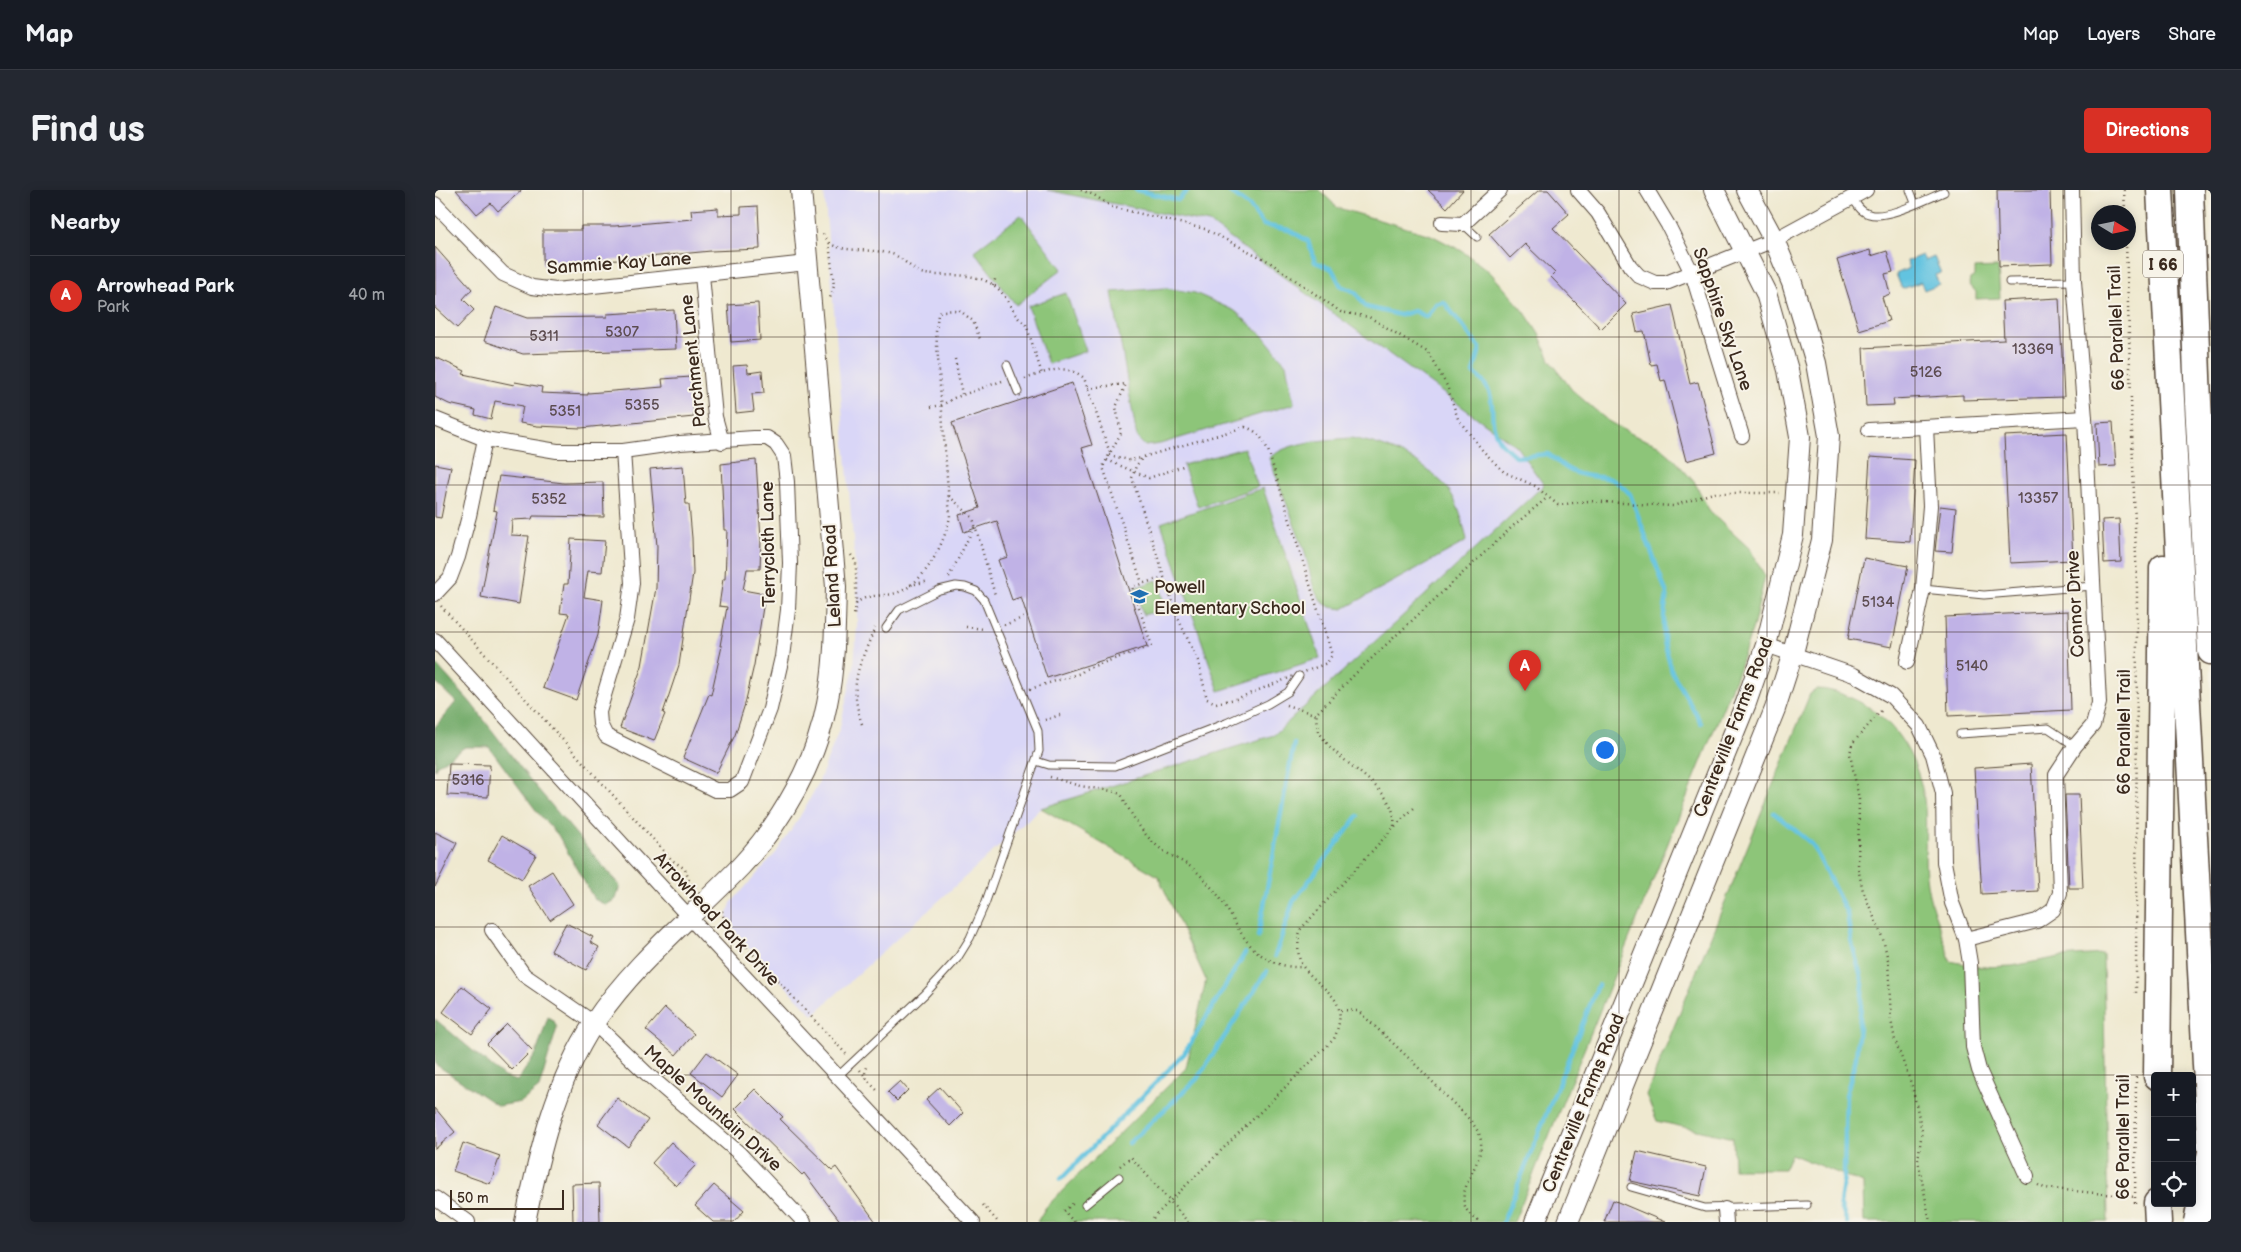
<!DOCTYPE html>
<html lang="en">
<head>
<meta charset="utf-8">
<style>
	body { margin:0; font-family:"Balsamiq Sans",sans-serif; background:#242831; color:#f1f3f6 }
	.controls { position:absolute; right:15px; bottom:15px; display:grid; overflow:hidden; border-radius:5px; box-shadow:0 2px 12px #0003 }
	.controls button { width:45px; height:45px; display:grid; place-items:center; padding:0; border:0; border-bottom:1px solid #363941; background:#171b24; color:#f1f3f6; font:25px sans-serif }
	.compass { position:absolute; left:1656px; top:15px; width:45px; height:45px; border-radius:50%; background:#171b24; box-shadow:0 2px 12px #0003; rotate:100deg }
	.scale { position:absolute; left:15px; bottom:12px; width:114px; box-sizing:border-box; padding-left:5px; border:2px solid #3b2a1e; border-top:0; font-size:14px; line-height:18px; white-space:nowrap; color:#3b2a1e; -webkit-text-stroke:4px #f7f3e8; paint-order:stroke }
	.you { position:absolute; left:1169px; top:559px; width:18px; height:18px; margin:-12px; border:4px solid #fff; border-radius:50%; background:#1a73e8; box-shadow:0 0 0 8px #1a73e833 }
	.badge { display:grid; place-items:center; width:32px; height:32px; border-radius:50%; background:#d93025; color:#fff; font-size:16px; font-weight:700 }
	.pin { position:absolute; translate:-50% -41px; filter:drop-shadow(0 1px 2px #0008) }
	.pin::after { content:''; position:absolute; top:26px; width:18px; height:15px; background:inherit; clip-path:polygon(0 0,100% 0,50% 100%) }
	.list { margin:0; padding:0; list-style:none }
	h2 { display:flex; justify-content:space-between; align-items:center; height:65px; margin:0; padding:0 20px; font-size:21px }
	h2 small { font-size:16px; font-weight:400; color:#9ea1a6 }
	.list li { display:grid; grid-template-columns:32px 1fr auto; gap:15px; align-items:center; box-sizing:border-box; height:80px; padding:0 20px; border-top:1px solid #363941 }
	.list b { display:block; font-size:19px; white-space:nowrap }
	.list p { margin:0; font-size:16px; white-space:nowrap; color:#9ea1a6 }
	.list em { font-size:16px; font-style:normal; color:#9ea1a6 }
	.icon { flex:none; width:28px; height:28px; fill:none; stroke:currentColor; stroke-width:2; stroke-linecap:round; stroke-linejoin:round }
	.map { position:relative; flex:none; width:1776px; height:1032px; overflow:hidden; border-radius:5px }
	header { display:flex; align-items:center; gap:30px; box-sizing:border-box; height:70px; padding:0 25px; background:#171b24; border-bottom:1px solid #363941 }
	header strong { font-size:24px }
	nav { display:flex; gap:28px; margin-inline-start:auto; font-size:18px }
	.intro { display:flex; align-items:center; justify-content:space-between; box-sizing:border-box; height:120px; padding:0 30px }
	h1 { margin:0; font-size:35px }
	.button { padding:12px 22px; border-radius:5px; background:#d93025; color:#fff; font-size:18px; font-weight:700 }
	main { display:flex; gap:30px; padding:0 30px }
	aside { flex:1; background:#171b24; border-radius:5px; box-shadow:0 2px 12px #0003 }
	.map>svg:first-child { display:block }
</style>
</head>
<body>
<header>
<strong>Map</strong>
<nav><a>Map</a><a>Layers</a><a>Share</a></nav>
</header>
<div class="intro"><h1>Find us</h1><a class="button">Directions</a></div>
<main>
<aside>
<h2>Nearby<small></small></h2>
<ul class="list">
<li><span class="badge">A</span><div><b>Arrowhead Park</b><p>Park</p></div><em>40 m</em></li>
</ul>
</aside>
<div class="map">
<svg width="1776" height="1032" viewBox="0 0 1776 1032">
	<rect width="100%" height="100%" fill="#f7f3e8"/>
	<filter id="ink" filterUnits="userSpaceOnUse"><feTurbulence type="fractalNoise" baseFrequency=".02" numOctaves="2"/><feDisplacementMap in="SourceGraphic" scale="10" xChannelSelector="R" yChannelSelector="G"/><feConvolveMatrix kernelMatrix="1 2 1 2 8 2 1 2 1" color-interpolation-filters="sRGB"/></filter>
	<filter id="wash" filterUnits="userSpaceOnUse"><feTurbulence type="fractalNoise" baseFrequency=".0096" numOctaves="4" result="noise"/><feDisplacementMap in="SourceGraphic" scale="20" xChannelSelector="R" yChannelSelector="G"/><feGaussianBlur stdDeviation="1.12" result="paint"/><feColorMatrix in="noise" values="0 0 0 0 0 0 0 0 0 0 0 0 0 0 0 0 0 1.4 0 .05"/><feComposite in="paint" operator="in"/></filter>
	<g filter="url(#wash)">
		<rect width="100%" height="100%" fill="#efe9d0"/>
		<path fill="#d9d6f7" d="M389,0h223l162,33 307,223 29,39 -271,250 -233,73 -228,207 -80,-84 -6,-14 4,-14 45,-50 22,-33 20,-36 22,-57 14,-60 3,-41v-39z"/>
		<g fill="#8dc579" stroke="#64784c">
			<path d="M612,0h272l19,18 93,27 31,16 28,21 34,39 15,23 11,26 22,30 36,31 23,13 27,11 16,14 21,24 15,29 40,37 15,27 -11,48 -16,47 -224,551h-477l9,-15 140,-139 20,-88 -48,-104 -117,-68 233,-73 270,-250 -28,-39 -307,-223z"/>
			<path d="M586,25l41,54 -46,36 -42,-54z"/>
			<path d="M1563,77l2,31 -24,1v-7l-7,-8 1,-5 5,-3v-8z"/>
			<path d="M731,98l29,5 40,18 29,26 22,27 8,40 -134,40 -15,2 -8,-8 -25,-146z"/>
			<path d="M631,103l20,58 -38,13 -20,-58z"/>
			<path d="M916,248c32,6 58,16 84,38 4,4 10,8 14,14 10,16 14,32 18,51l-124,68 -13,-2 -8,-5 -8,-13 -10,-40 -35,-91c21,-17 56,-18 82,-20z"/>
			<path d="M809,258l14,39 -60,20 -15,-42z"/>
			<path d="M828,298l57,170 -101,33 -58,-168z"/>
			<path d="M722,390l9,29 -23,6 -8,-27z"/>
			<path d="M1382,499c17,0 39,10 53,19 33,22 52,62 55,100 2,26 -2,51 2,76 4,27 17,51 23,77l30,6 32,-1 48,-9 43,-3 5,268h-244l-1,-39 -72,-29 -7,15h-50l-1,-31 -76,-17 -11,-26 164,-401z"/>
		</g>
		<g fill="#72aa69" stroke="#566a44">
			<path d="M0,473l36,40 60,78 89,105 -4,13 -10,6 -12,-6 -36,-64 -20,-22 -49,-66h-24l-29,19 -1,4v-43l21,-25 -21,-20z"/>
			<path d="M113,827l6,4 3,7 -18,60 -18,14 -23,4 -63,-42v-45l69,58 13,4 19,-27z"/>
		</g>
		<path fill="#62c3e0" stroke="#4e767f" d="M1487,65l3,6 9,-4 7,16 -6,2 4,9 -15,6 -3,-8 -19,7 -6,-15 13,-6 -2,-7z"/>
		<g fill="none" stroke-linecap="round" stroke-linejoin="round">
			<g stroke="#62c3e0" stroke-width="4.5">
				<path d="M701,0l42,10 10,-10"/>
				<path d="M792,0l22,16 14,19 26,5 19,11 7,21 17,7 9,17 14,6 11,15 34,8 14,-4 12,6 9,-13 9,-2 36,47 -7,24c31,22 11,42 26,67 4,6 12,12 17,17l32,-3c8,6 17,15 26,18 25,10 33,-3 56,22l37,100 -3,21v27l8,30 29,51"/>
				<path d="M1339,623l38,31 35,69 4,27 12,44 -7,74 -10,37 -2,81 -4,28 7,18"/>
				<path d="M823,747l36,-194"/>
				<path d="M840,766l18,-54 65,-86"/>
				<path d="M694,953l68,-64 70,-108"/>
				<path d="M626,989l123,-125 61,-101"/>
				<path d="M1068,1032l95,-237"/>
			</g>
		</g>
		<g id="blocks">
			<g fill="#c0b2e6">
				<path d="M21,0h66l-24,21 -7,-8 -14,11z"/>
				<path d="M993,0h35l-16,18z"/>
				<path d="M1104,0h9l21,24 -16,14 73,76 -25,25 -50,-52 4,-4 -30,-29 -15,14 -21,-24z"/>
				<path d="M1562,0h53l2,74 -53,2z"/>
				<path d="M323,16l2,43 -49,2 -104,10 -36,1v3h-28v-35h38v-4h34l77,-7 -1,-9 27,-2v7l23,-1v-7z"/>
				<path d="M0,57l37,42 -9,10 11,11 -17,18 -22,-20z"/>
				<path d="M1435,60l1,6 16,-5 6,21 -8,2 5,20 -8,3 7,24 -30,9 -22,-70z"/>
				<path d="M1624,108l5,99 -101,3v-5l-70,4 1,6 -28,1 -3,-58 141,-8 -2,-39z"/>
				<path d="M323,113l2,37 -29,2 -3,-37z"/>
				<path d="M1237,115l18,79 8,-2 18,71 -30,8 -21,-81 -4,1 -4,-17 -6,1 -7,-34 -7,1 -4,-18z"/>
				<path d="M61,117l31,11 80,-1v-3l67,-4 2,39 -153,5 -39,-13z"/>
				<path d="M0,167l30,14 -2,3 51,11 1,-3 27,5 -1,6 47,2v-2l75,-6 -1,-8 29,-2 3,40 -113,11 -44,-2 -17,-3 3,-17 -28,-5 -4,18 -16,-4 1,-5 -27,-6 -14,-7z"/>
				<path d="M312,175l1,8 14,-2 2,22 -12,1 2,17 -18,2 -3,-47z"/>
				<path d="M637,193l20,62 -10,3 65,198 -100,32 -26,-81 -9,3 -14,-40 10,-3 -11,-36 -33,11 -5,-17 21,-7 -28,-85z"/>
				<path d="M1678,232l3,44 -17,1 -2,-44z"/>
				<path d="M1632,243l6,127 -63,3 -6,-127z"/>
				<path d="M1435,267l45,3 -5,82 -45,-3z"/>
				<path d="M321,270l5,80 -1,29h-13l-4,21 22,4 -11,71 -9,39 -10,31 -19,38 -33,-15 26,-64 2,1 11,-49h-2l7,-39 -8,-1 4,-27h2l2,-49h-3l-3,-66z"/>
				<path d="M0,274l16,3 -10,51 -6,-1z"/>
				<path d="M248,276l3,38h3l3,34 1,35 -14,92 -16,48 2,1 -11,27 -34,-13 22,-62 14,-78 1,-42 -7,-77z"/>
				<path d="M64,286l65,7 39,-1 1,35 -71,-1 -1,3 -20,1 -1,15 18,1 -10,68 -38,-7 16,-86 -4,-1z"/>
				<path d="M1505,316l16,2 -4,44 -17,-1z"/>
				<path d="M1684,329l2,43 -17,1 -2,-43z"/>
				<path d="M136,349l34,2 -3,31 -14,-1 -4,26 19,3 -5,35 -22,65 -33,-12 26,-74 -9,-1 4,-29h4z"/>
				<path d="M1429,368l44,8 -16,81 -44,-8z"/>
				<path d="M1633,421l3,99 -123,6 -3,-99z"/>
				<path d="M14,574l41,1 -2,32 -41,-2z"/>
				<path d="M1596,574l7,127 -56,3 -8,-126z"/>
				<path d="M1630,605h14l4,93h-14z"/>
				<path d="M0,642l22,11 -22,44z"/>
				<path d="M67,645l34,20 -14,24 -34,-19z"/>
				<path d="M117,681l21,33 -23,16 -22,-34z"/>
				<path d="M131,733l27,14 -3,5 9,5 -13,23 -35,-19z"/>
				<path d="M27,796l30,23 -20,25 -29,-22z"/>
				<path d="M230,818l29,26 -18,21 -30,-25z"/>
				<path d="M72,834l25,26 -20,20 -25,-26z"/>
				<path d="M272,862l31,23 -16,22 -31,-24z"/>
				<path d="M465,891l8,9 -11,11 -9,-9z"/>
				<path d="M505,897l23,26 -13,13 -24,-26z"/>
				<path d="M320,899l28,28 -3,2 52,51 4,-3 40,55h-35l-37,-49 -2,2 -67,-66z"/>
				<path d="M182,908l31,22 -20,27 -30,-23z"/>
				<path d="M0,918l20,24 -20,17z"/>
				<path d="M236,952l25,23 -20,21 -24,-23z"/>
				<path d="M28,953l37,13 -10,28 -37,-13z"/>
				<path d="M1202,961l69,16 -6,29 -70,-15z"/>
				<path d="M164,993l1,39h-27l-1,-38z"/>
				<path d="M279,995l30,26 -10,11h-21l-18,-16z"/>
				<path d="M1178,1010l52,22h-61z"/>
			</g>
		</g>
	</g>
	<g filter="url(#ink)">
		<use href="#blocks" fill-opacity="0" stroke="#564739" stroke-width="1"/>
		<g fill="none" stroke-linecap="round" stroke-linejoin="round">
			<defs>
				<g id="lane">
					<path d="M1475,0l5,13"/>
					<path d="M1417,8c5,6 8,14 17,16 17,6 58,-15 75,-22"/>
					<path d="M1028,34l14,13"/>
					<path d="M1574,92l65,-1"/>
					<path d="M572,175l11,27"/>
					<path d="M1488,399l61,6 109,-9"/>
					<path d="M1525,544l88,-6 27,18"/>
					<path d="M601,571l13,4 66,1 111,-43 42,-19 20,-12 11,-16"/>
					<path d="M402,887l88,-83 32,-35 13,-21 15,-34 54,-153 -1,-20 -54,-131 -8,-9 -11,-4 -9,-1 -17,4 -40,20 -13,18"/>
					<path d="M1196,997l74,21 102,-3"/>
					<path d="M650,1015l34,-28"/>
				</g>
				<g id="street">
					<path d="M1143,0l20,23 32,53 9,10 16,7h11l108,-43 92,-50"/>
					<path d="M1212,0l21,35 24,48 50,163"/>
					<path d="M0,14l68,70 29,13 24,3 251,-27"/>
					<path d="M1007,33l21,1 37,-34"/>
					<path d="M267,85l13,142 7,25"/>
					<path d="M0,229l50,20 72,12h66l57,-8 74,-5h13l9,6 8,12 3,26 3,81 -2,47 -6,47 -12,52 -28,73 -12,8h-15l-109,-54 -6,-12 -1,-12 28,-93 5,-36 -9,-132"/>
					<path d="M1434,240l216,-12"/>
					<path d="M0,404l15,-16 8,-21 11,-41 16,-77"/>
					<path d="M0,450l254,277 284,305"/>
					<path d="M1331,455l88,30 37,21 28,30 14,29 10,38 1,69 8,41 14,36 4,24 3,84 6,23 48,106"/>
					<path d="M1472,472l16,-73 7,-83 -4,-79"/>
					<path d="M57,740l32,45 70,48 52,50 93,80 65,69"/>
					<path d="M1531,749l71,-18 16,-11 7,-17 -4,-118 19,-29 18,-21 6,-22 -14,-285 -11,-137 -2,-91"/>
					<path d="M0,1008l33,24"/>
					<path d="M1290,1019l1,13"/>
				</g>
				<g id="secondary">
					<path d="M90,1032c14,-68 30,-140 69,-199 40,-60 97,-105 147,-157 41,-44 75,-104 86,-162 8,-39 8,-78 9,-117l-35,-397"/>
					<path d="M1100,1032l211,-519 20,-58 27,-110 7,-98 -12,-67 -22,-77 -52,-103"/>
					<path d="M1133,1032l207,-513 18,-56 29,-113 7,-104 -13,-73 -24,-80 -18,-43 -27,-50"/>
				</g>
				<g id="highway">
					<path d="M1725,0l51,970"/>
					<path d="M1755,0l8,212 13,249"/>
					<path d="M1722,886l6,-508"/>
					<path d="M1722,1013l1,19"/>
				</g>
			</defs>
			<use href="#lane" stroke="#564739" stroke-width="9"/>
			<use href="#street" stroke="#564739" stroke-width="16"/>
			<use href="#secondary" stroke="#564739" stroke-width="22"/>
			<use href="#highway" stroke="#564739" stroke-width="29"/>
			<g stroke="#564739" stroke-width="2.5" stroke-dasharray="1 4" stroke-linecap="butt">
				<path d="M646,0l13,5 18,12 93,22 63,32 73,51 28,5 60,36 18,33 11,33 25,32 21,21 31,14 23,19 30,-4 85,5 40,-13h67"/>
				<path d="M1689,0l1,22"/>
				<path d="M388,44l6,9 5,43 -4,12"/>
				<path d="M1691,52l11,347 -1,407"/>
				<path d="M394,53c14,10 43,5 63,11 12,4 21,18 33,20 20,3 41,-2 61,7 24,10 22,33 40,43l16,50"/>
				<path d="M558,95l3,-8"/>
				<path d="M520,169l7,35"/>
				<path d="M590,189c21,-7 40,-17 59,-1l26,75 -7,14 39,116"/>
				<path d="M653,198l38,-4 -10,23 5,26 -11,20"/>
				<path d="M496,217l11,-2 12,-7 48,-17"/>
				<path d="M810,237c13,4 17,11 23,23l64,205 -5,8 -91,36 -20,4 -9,-4 -9,-38 -22,-47 -44,-136 4,-12 7,-9z"/>
				<path d="M674,265l20,5 13,-2"/>
				<path d="M672,270l42,18 34,-12"/>
				<path d="M514,306l24,22 22,77"/>
				<path d="M416,365l5,7v42l-2,11"/>
				<path d="M514,387l26,-52"/>
				<path d="M475,395l19,-4"/>
				<path d="M421,414c9,-11 28,-7 40,-11 29,-9 48,-49 54,-76l-14,-185 2,-18 5,-3 16,-1 14,11 7,18"/>
				<path d="M6,416l231,254 13,9 5,14 5,6"/>
				<path d="M569,435l21,-8"/>
				<path d="M531,437l18,2"/>
				<path d="M595,499l51,-16 4,-4 67,-23 -20,-59 31,-10"/>
				<path d="M851,515l31,10"/>
				<path d="M1446,521l-29,33 -2,10 9,45 -1,69 5,23 20,48 5,21 3,60 4,20 17,46 10,45 -4,29 12,62"/>
				<path d="M610,530l15,-5"/>
				<path d="M427,534c-14,-41 -3,-58 13,-96"/>
				<path d="M615,587l30,9 32,5 9,3c11,22 23,44 44,58 15,9 25,12 37,25 7,8 15,16 20,24 12,18 20,40 38,53 12,9 27,14 42,13"/>
				<path d="M959,636c6,-47 -86,-70 -77,-113l39,-40 157,-147 35,-29"/>
				<path d="M287,721l3,13 121,130"/>
				<path d="M906,820l17,1c31,28 62,57 91,88 9,9 22,20 28,31 20,31 -41,66 3,92"/>
				<path d="M425,880c6,7 10,14 18,21"/>
				<path d="M430,883l3,-9"/>
				<path d="M685,976l11,-9 57,65"/>
				<path d="M1603,995l6,3 91,9"/>
				<path d="M1700,1013l1,-127"/>
				<path d="M548,1015l15,17"/>
				<path d="M718,1028l181,-179c17,-42 -8,-44 -30,-71 -8,-10 -6,-26 -4,-38l94,-103 21,-20"/>
				<path d="M639,1032l-10,-11 11,-9"/>
			</g>
			<use href="#lane" stroke="#fff" stroke-width="7"/>
			<use href="#street" stroke="#fff" stroke-width="14"/>
			<use href="#secondary" stroke="#fff" stroke-width="20"/>
			<use href="#highway" stroke="#fff" stroke-width="26"/>
			<defs>
				<path id="highway-bridge" d="M1762,1032l14,-70"/>
			</defs>
			<use href="#highway-bridge" stroke="#564739" stroke-width="29" stroke-linecap="butt"/>
			<use href="#highway-bridge" stroke="#fff" stroke-width="26"/>
		</g>
	</g>
	<path fill="none" stroke="#3b2a1e" stroke-width="1" stroke-opacity="0.55" d="M148,0v1032M296,0v1032M444,0v1032M592,0v1032M740,0v1032M888,0v1032M1036,0v1032M1184,0v1032M1332,0v1032M1480,0v1032M1628,0v1032M0,147h1776M0,295h1776M0,442h1776M0,590h1776M0,737h1776M0,885h1776"/>
	<defs>
		<symbol id="school-bare" viewBox="-9 -9 18 18"><path d="M0-5L7-2L0 1L-7-2ZM-4 1L0 2.5L4 1V4Q0 6-4 4Z" fill="#1f6fb2" stroke="#f7f3e8" stroke-width="2.5" paint-order="stroke"/></symbol>
	</defs>
	<g fill-rule="evenodd">
		<use href="#school-bare" x="692" y="394" width="25" height="25"/>
	</g>
	<g text-anchor="middle" stroke-width="4" stroke-linejoin="round" paint-order="stroke">
		<g font-size="15" fill="#5c4c50">
			<text x="187" y="147">5307</text>
			<text x="109" y="151">5311</text>
			<text x="1598" y="164">13369</text>
			<text x="1491" y="187">5126</text>
			<text x="207" y="220">5355</text>
			<text x="130" y="226">5351</text>
			<text x="1603" y="313">13357</text>
			<text x="114" y="314">5352</text>
			<text x="1443" y="417">5134</text>
			<text x="1537" y="481">5140</text>
			<text x="33" y="595">5316</text>
		</g>
		<rect fill="#f7f3e8" stroke="#73665b" stroke-width="1" x="1708" y="60.5" width="40" height="27" rx="4"/>
		<g font-size="16" font-weight="bold" fill="#3b2a1e">
			<text x="1728" y="80">I 66</text>
		</g>
		<g font-size="18" fill="#3b2a1e" stroke="#f7f3e8">
			<text transform="translate(184 73) rotate(-4)" y="6">Sammie Kay Lane</text>
			<text transform="translate(1288 129) rotate(71)" y="6">Sapphire Sky Lane</text>
			<text transform="translate(1681 138) rotate(-92)" y="6">66 Parallel Trail</text>
			<text transform="translate(258 171) rotate(-96)" y="6">Parchment Lane</text>
			<text transform="translate(333 354) rotate(-91)" y="6">Terrycloth Lane</text>
			<text transform="translate(397 386) rotate(-93)" y="6">Leland Road</text>
			<text transform="translate(1640 414) rotate(-93)" y="6">Connor Drive</text>
			<text transform="translate(1298 537) rotate(-69)" y="6">Centreville Farms Road</text>
			<text transform="translate(1689 542) rotate(-90)" y="6">66 Parallel Trail</text>
			<text transform="translate(282 729) rotate(47)" y="6">Arrowhead Park Drive</text>
			<text transform="translate(1148 913) rotate(-68)" y="6">Centreville Farms Road</text>
			<text transform="translate(278 918) rotate(42)" y="6">Maple Mountain Drive</text>
			<text transform="translate(1688 947) rotate(-90)" y="6">66 Parallel Trail</text>
		</g>
		<g font-size="18" fill="#3b2a1e" stroke="#f7f3e8" text-anchor="start">
			<text x="719" y="403">Powell<tspan x="719" dy="21">Elementary School</tspan></text>
		</g>
	</g>
</svg>
<div class="controls">
<button>+</button>
<button>−</button>
<button><svg class="icon" aria-label="locate" viewBox="0 0 24 24"><circle cx="12" cy="12" r="6"/><path d="M12 2v4M12 18v4M2 12h4M18 12h4"/></svg></button>
</div>
<svg class="compass" viewBox="-18 -18 36 36"><path d="M0-13l5 13h-10z" fill="#e53935"/><path d="M0 13l5-13h-10z" fill="#9ea1a6"/></svg>
<div class="scale">50 m</div>
<div class="you"></div>
<div class="pin badge" style="left:1090px;top:501px">A</div>
</div>
</main>
</body>
</html>
